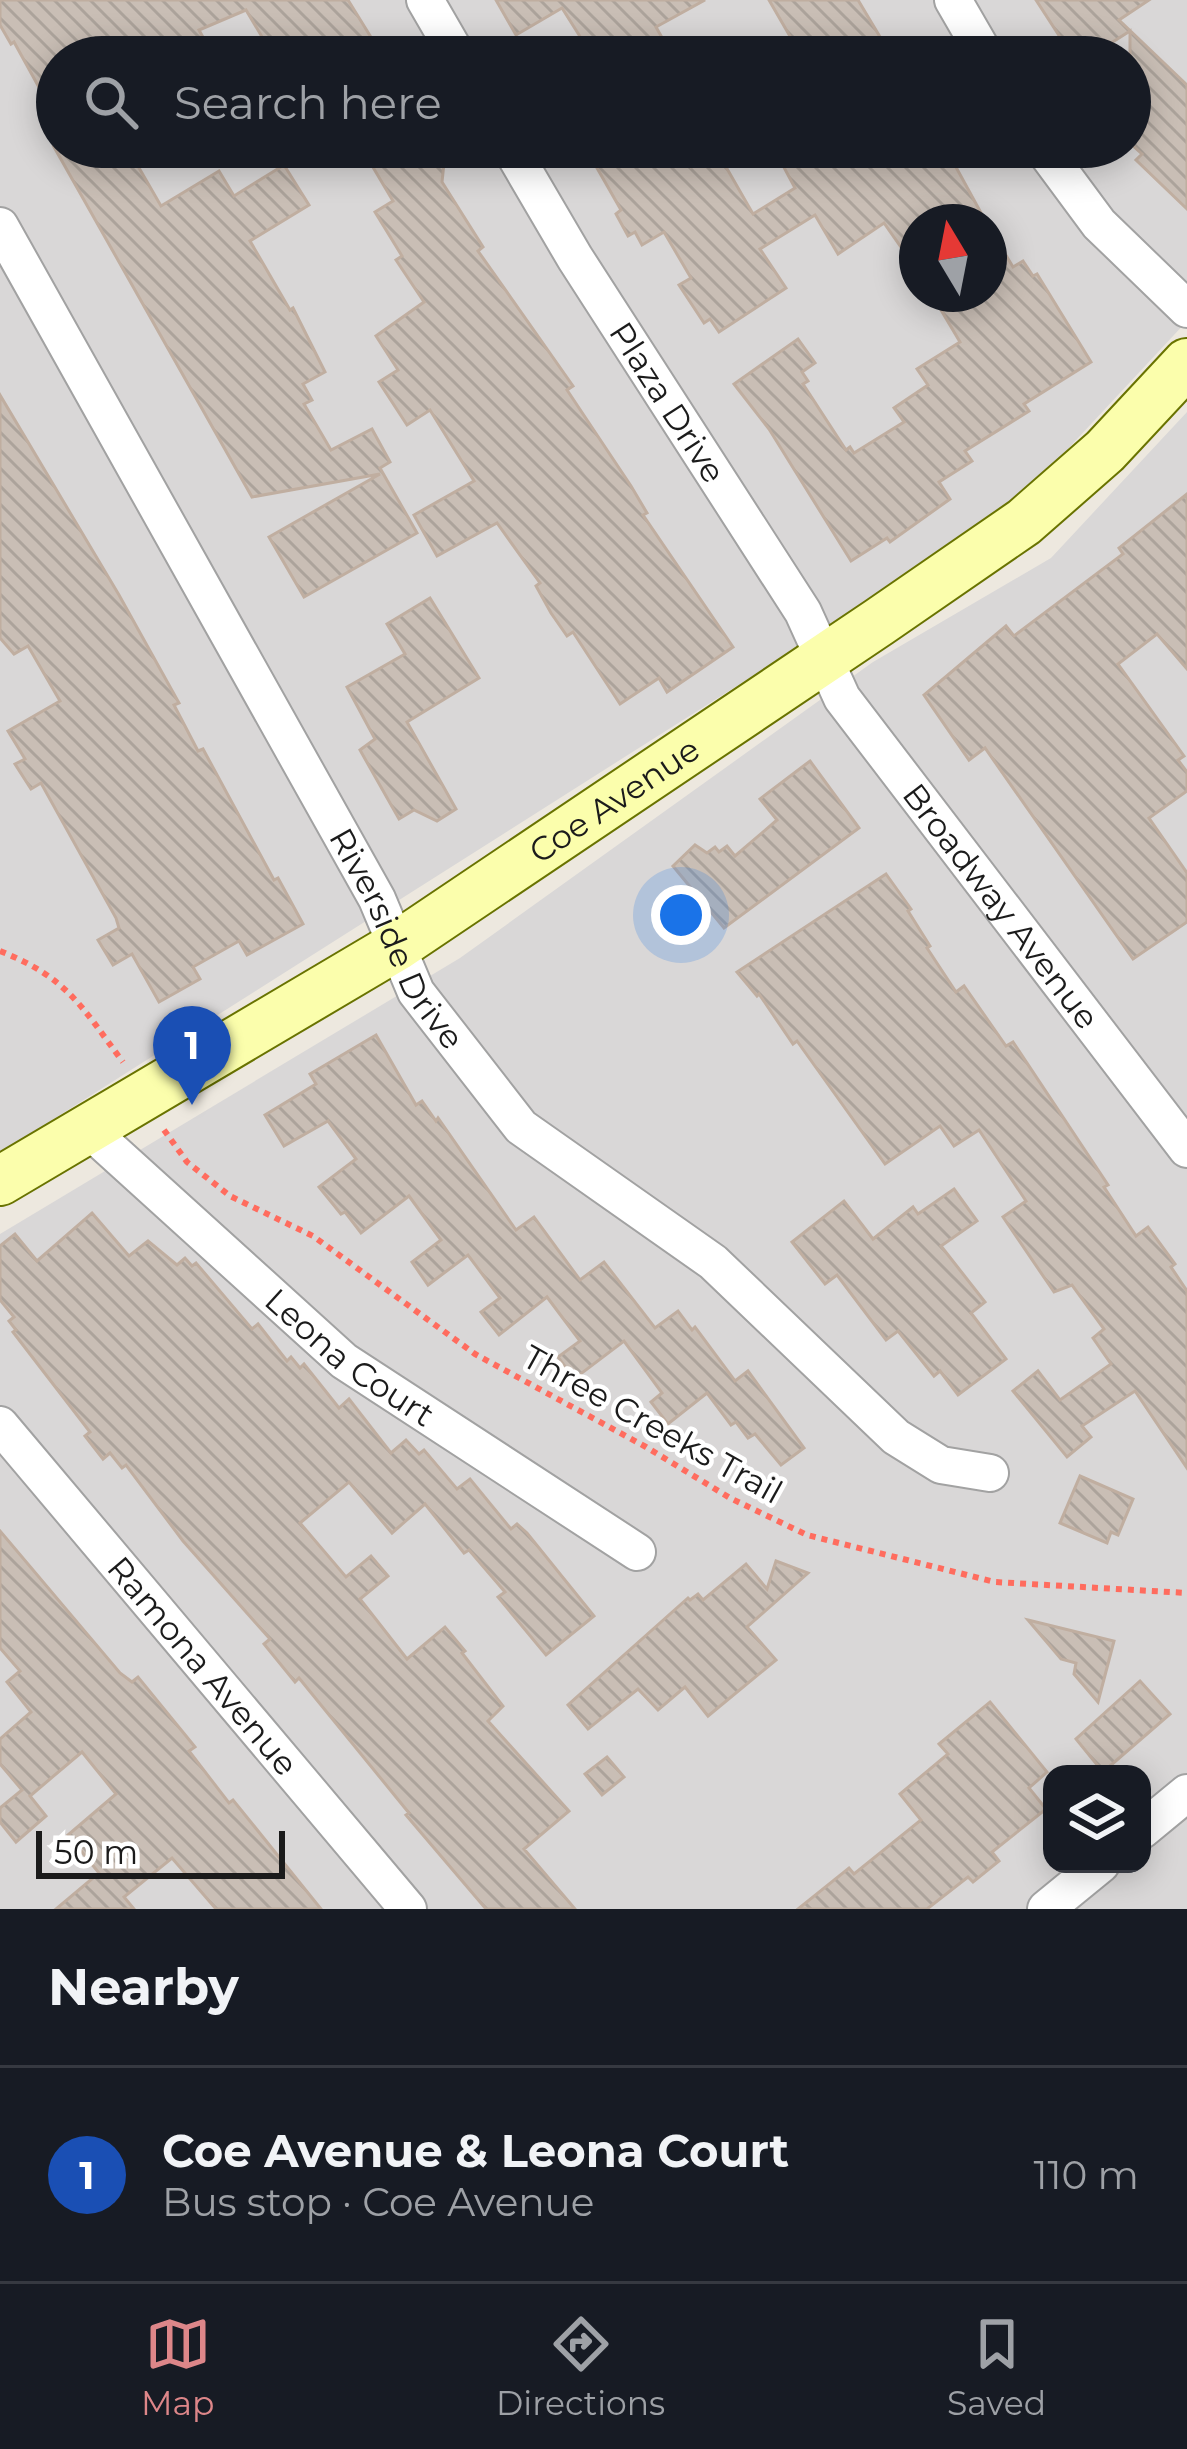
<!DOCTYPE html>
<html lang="en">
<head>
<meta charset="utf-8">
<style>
	body { margin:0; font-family:Montserrat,sans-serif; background:#20242c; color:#f1f3f6 }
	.controls { position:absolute; right:36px; bottom:36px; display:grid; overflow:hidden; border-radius:24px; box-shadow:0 6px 30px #0003 }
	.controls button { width:108px; height:108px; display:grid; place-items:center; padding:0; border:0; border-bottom:3px solid #363941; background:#171b24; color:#f1f3f6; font:60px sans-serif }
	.compass { position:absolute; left:899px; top:204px; width:108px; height:108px; border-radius:50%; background:#171b24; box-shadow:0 6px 30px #0003; rotate:350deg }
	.scale { position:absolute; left:36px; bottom:30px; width:249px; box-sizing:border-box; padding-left:12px; border:6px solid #1b1b1b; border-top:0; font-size:33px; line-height:42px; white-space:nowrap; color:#1b1b1b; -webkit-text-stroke:9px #fff; paint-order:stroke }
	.you { position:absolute; left:681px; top:915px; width:42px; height:42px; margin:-30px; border:9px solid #fff; border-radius:50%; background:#1a73e8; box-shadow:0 0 0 18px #1a73e833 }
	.badge { display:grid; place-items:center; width:78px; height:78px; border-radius:50%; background:#dd8689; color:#fff; font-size:39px; font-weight:700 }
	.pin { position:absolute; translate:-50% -99px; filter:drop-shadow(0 3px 6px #0008) }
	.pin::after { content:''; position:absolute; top:63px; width:42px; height:36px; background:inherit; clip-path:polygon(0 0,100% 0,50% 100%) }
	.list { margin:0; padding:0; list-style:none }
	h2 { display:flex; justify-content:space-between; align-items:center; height:156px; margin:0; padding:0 48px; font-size:51px }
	h2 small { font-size:39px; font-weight:400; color:#9ea1a6 }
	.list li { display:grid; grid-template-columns:78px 1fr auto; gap:36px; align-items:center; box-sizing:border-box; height:216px; padding:0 48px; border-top:3px solid #363941 }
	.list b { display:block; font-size:45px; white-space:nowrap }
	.list p { margin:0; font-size:39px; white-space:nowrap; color:#9ea1a6 }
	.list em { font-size:39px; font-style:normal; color:#9ea1a6 }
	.icon { flex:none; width:66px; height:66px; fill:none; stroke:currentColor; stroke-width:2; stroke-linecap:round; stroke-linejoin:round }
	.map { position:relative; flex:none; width:1187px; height:1909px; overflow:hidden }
	.search { position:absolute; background:#171b24; box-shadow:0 6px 30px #0003; left:36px; right:36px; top:36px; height:132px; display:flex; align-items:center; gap:30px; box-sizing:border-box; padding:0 42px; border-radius:66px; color:#9ea1a6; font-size:45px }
	.sheet { height:372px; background:#171b24 }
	nav { display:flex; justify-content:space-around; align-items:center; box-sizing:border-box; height:168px; border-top:3px solid #363941; background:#171b24; font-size:33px; color:#9ea1a6 }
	nav a { display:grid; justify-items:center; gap:6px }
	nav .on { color:#dd8689 }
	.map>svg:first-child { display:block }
</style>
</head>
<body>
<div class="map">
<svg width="1187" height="1909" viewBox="0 0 1187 1909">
	<defs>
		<pattern id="building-back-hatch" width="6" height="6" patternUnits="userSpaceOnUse" patternTransform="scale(3)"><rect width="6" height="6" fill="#c9beb5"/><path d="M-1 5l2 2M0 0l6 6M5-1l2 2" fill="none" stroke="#aca39b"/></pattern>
	</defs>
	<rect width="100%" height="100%" fill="#ede8df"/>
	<g fill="#d9d7d7" fill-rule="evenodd">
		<path d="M0,0h1187v321l-150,161 -231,160 -806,511zM57,57h1073v90h-1073zM917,222h72v72h-72z"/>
		<path d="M1187,412v1497h-1187v-675l460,-276 413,-296 178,-104zM1052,1774h90v90h-90z"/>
	</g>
	<g fill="url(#building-back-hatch)" stroke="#c0aea0" stroke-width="3">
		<path d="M0,0h348l29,47 -17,10h-86l-28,-47 -47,20 6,11 -28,16h-120v63l-43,-78 -3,2 -11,-19z"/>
		<path d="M496,0h209l-49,27 17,30h-80l-31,-49 -46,27z"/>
		<path d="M769,0h89l34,57h-90z"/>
		<path d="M1036,0h113l-30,20 68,65v124l-51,-49 6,-6 -12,-11v-112l-41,26h-16z"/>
		<path d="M54,147h73l34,59 58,-35 15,25 50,-31 25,40 -59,36 40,69 3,-2 32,64 -22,12 9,16 -8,4 27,46 41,-21 18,33 -10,6 37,65 -113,64 -35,-60 111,-63 -128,23z"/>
		<path d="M361,147h59l7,12 17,4 -2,19 41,65 -5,4 95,135 -6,4 64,96 16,27 -4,2 90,132 -66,45 -8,-14 -39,26 -47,-72 -6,4 -16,-23 -15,-27 4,-3 -43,-60 -60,33 -23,-41 60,-34 -44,-71 -23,15 -28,-43 19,-12 -22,-34 48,-34 -28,-42 6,-4 -27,-44 18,-11z"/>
		<path d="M585,147h95l11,20 27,-14 35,61 42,-26 -15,-28 25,-13h140l41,75h-69v48l-33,-47 -46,31 -23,-39 -55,34 26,39 -67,44 -9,-13 -6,4 -25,-38 12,-7 -27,-46 -22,13 -7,-13 -7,4 -12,-22 5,-4z"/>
		<path d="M989,227l24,40 10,-6 10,15 4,-2 54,88 -67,42 5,7 -64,40 7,10 -33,21 11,17 -60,43 -3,-4 -36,23 -82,-132 -35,-45 64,-45 17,24 -13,9 6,9 -5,3 43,66 4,-3 4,6 50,-31 -10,-14 34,-23 -11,-16 43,-27 -19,-32 27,-16h21z"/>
		<path d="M0,395l119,200 60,108 -5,2 24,46 5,-2 71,131 4,-2 25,46 -56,31 -8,-14 -46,26 7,12 -41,23 -27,-48 -19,11 -15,-25 21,-12 -3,-10 -75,-135 -10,6 -16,-25 10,-5 -17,-28 52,-30 -32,-55 -14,8 -14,-16z"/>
		<path d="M1187,494v175l-30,-35 -39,30 66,92 -6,4 9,12v19l-38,27 38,55v49l-54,37 -148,-211 -16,12 -45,-65 82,-69 8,10 109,-82 -4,-6z"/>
		<path d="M430,598l49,80 -72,44 49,87 -19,12 -23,-11 -15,9 -39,-69 15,-11 -28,-52 58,-33 -18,-30z"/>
		<path d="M810,761l49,67 -135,100 -51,-62 22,-21 12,8 8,-6 4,5 8,-6 8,10 42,-36 -17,-21z"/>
		<path d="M886,874l25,35 -3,2 22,35 -3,2 29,44 8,-6 42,60 7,-4 95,143 -4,2 32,49 12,-9 27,37 -4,3 16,24v177l-52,-77 -53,35 9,11 -24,20 -54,-66 25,-20 22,29 51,-36 -18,-26 11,-9 -32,-44 -18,7 -51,-75 23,-16 -47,-71 -25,16 -14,-20 -55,38 -88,-123 -4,3 -34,-50 -2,2 -20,-24z"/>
		<path d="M376,1035l40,70 6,-4 14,20 2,-3 78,112 18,-13 46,63 24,-18 51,66 23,-17 14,19 3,-3 40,54 13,-10 56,77 -23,17 -26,-31 -7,4 -12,-16 -5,3 -24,-32 -39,31 -17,-22 11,-9 -38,-52 -50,38 -16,-22 22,-16 -33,-44 -48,38 -18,-23 19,-14 -32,-43 -40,30 -16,-23 29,-22 -32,-44 -48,37 -16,-21 -4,2 -22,-27 37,-28 -28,-38 -44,25 -19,-31 51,-31 -6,-10z"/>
		<path d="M954,1189l23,32 -36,25 44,56 -14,11 35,46 -48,36 -18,-24 -6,5 -36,-45 -12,9 -49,-65 -12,9 -33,-42 52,-41 29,38 40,-32 5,7z"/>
		<path d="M92,1213l37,43 19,-15 29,24 8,-7 7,8 4,-3 56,66 6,-5 29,37 4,-4 9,11 4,-4 35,44 10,-9 42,54 15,-13 13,14 5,-4 33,39 13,-10 41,50 6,-5 10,9 67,83 -48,39 -48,-58 7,-5 -36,-42 -5,3 -39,-49 -33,29 -43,-51 -49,41 46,54 25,-21 17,20 -28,23 47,60 38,-32 20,24 -3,2 41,53 -15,15 81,90 -45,38 51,60h-89l-80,-94 3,-2 -110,-135 -4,4 -31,-38 6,-5 -87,-98 -57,-76 -4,3 -12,-15 -7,6 -18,-23 5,-4 -77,-100 3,-2 -7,-9 5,-4 -14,-17v-54l15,-12 22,27z"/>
		<path d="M1080,1476l53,23 -15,36 -7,-3 -4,11 -47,-20z"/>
		<path d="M0,1531l120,142 12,9 6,-5 57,70 -6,4 40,52 4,-3 88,109h-105l-44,-51 -48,39 10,12h-78l43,-36 -31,-38 48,-41 -34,-42 -52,44 16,20 -30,26 -16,-20v-14l22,-18 -22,-26v-25l31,-27 -24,-30 13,-11 -20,-23z"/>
		<path d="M776,1561l32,12 -61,54 29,33 -68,56 -23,-29 -27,23 -20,-21 -50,40 -20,-24 120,-107 2,2 8,-6 5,6 43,-36 21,25z"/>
		<path d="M1028,1620l86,21 -16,61 -24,-28 2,-11 -15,-4z"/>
		<path d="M1140,1681l30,33 -67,58 -27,-33z"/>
		<path d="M990,1702l57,70 -18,16 17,21 -54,43 7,9 -26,21 -5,-5 -41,32h-129l51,-41 5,6 67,-54 -21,-26 48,-40 -9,-10z"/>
		<path d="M607,1757l17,20 -22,18 -17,-21z"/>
	</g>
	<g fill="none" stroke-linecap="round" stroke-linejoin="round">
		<defs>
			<g id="street">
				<path d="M425,0l33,57"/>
				<path d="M953,0l33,57"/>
				<path id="s1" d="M510,147l65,111 228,354 39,86 345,451"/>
				<path d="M1042,147l57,77 88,85"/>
				<path id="s2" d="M0,226l377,673 39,93 105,135 192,135 183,175 45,28 49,8"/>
				<path id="s3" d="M88,1129l256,232 293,191"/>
				<path id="s4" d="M0,1425l408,484"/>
				<path d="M1142,1830l45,-37"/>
				<path d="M1046,1909l55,-45"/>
			</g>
			<g id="secondary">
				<path id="s5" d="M0,1181l397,-235 482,-324 145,-100 81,-71 82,-88"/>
			</g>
		</defs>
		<use href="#street" stroke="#a2a2a2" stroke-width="40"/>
		<use href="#secondary" stroke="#697300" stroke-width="52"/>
		<g stroke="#ff6c5e" stroke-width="6" stroke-dasharray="6 6" stroke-linecap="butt">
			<path d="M0,951c68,27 81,55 123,111"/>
			<path d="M164,1130l23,32 43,34 83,40 162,118 171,93 84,51 77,37 188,47 192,11"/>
		</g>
		<use href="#street" stroke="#fff" stroke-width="36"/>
		<use href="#secondary" stroke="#fbfeac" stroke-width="48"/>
	</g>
	<g text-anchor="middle" stroke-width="9" stroke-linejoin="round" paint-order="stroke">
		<g font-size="33" fill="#1b1b1b" stroke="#fff">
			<text dy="12" stroke="none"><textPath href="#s1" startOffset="300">Plaza Drive</textPath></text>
			<text dy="12" stroke="none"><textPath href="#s5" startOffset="723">Coe Avenue</textPath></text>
			<text dy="12" stroke="none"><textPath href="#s1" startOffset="906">Broadway Avenue</textPath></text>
			<text dy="12" stroke="none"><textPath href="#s2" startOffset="816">Riverside Drive</textPath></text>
			<text dy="12" stroke="none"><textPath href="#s3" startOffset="348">Leona Court</textPath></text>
			<text transform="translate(653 1424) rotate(29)" y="12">Three Creeks Trail</text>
			<text dy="12" stroke="none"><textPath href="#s4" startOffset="315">Ramona Avenue</textPath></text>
		</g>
	</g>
</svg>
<div class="controls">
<button><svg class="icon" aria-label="layers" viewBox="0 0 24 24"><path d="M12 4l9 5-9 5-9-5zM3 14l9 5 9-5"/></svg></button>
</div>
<svg class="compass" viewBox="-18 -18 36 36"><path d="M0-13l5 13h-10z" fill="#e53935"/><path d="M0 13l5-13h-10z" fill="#9ea1a6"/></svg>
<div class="scale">50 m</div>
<div class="you"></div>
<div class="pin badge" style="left:192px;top:1105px;background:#1a4fb4">1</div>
<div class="search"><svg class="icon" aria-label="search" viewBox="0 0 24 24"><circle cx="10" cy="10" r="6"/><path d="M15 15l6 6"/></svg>Search here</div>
</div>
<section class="sheet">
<h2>Nearby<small></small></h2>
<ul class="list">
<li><span class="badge" style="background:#1a4fb4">1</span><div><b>Coe Avenue &amp; Leona Court</b><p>Bus stop · Coe Avenue</p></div><em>110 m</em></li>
</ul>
</section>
<nav>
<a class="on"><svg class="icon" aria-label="map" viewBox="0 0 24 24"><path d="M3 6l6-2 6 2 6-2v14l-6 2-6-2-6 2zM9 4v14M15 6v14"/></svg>Map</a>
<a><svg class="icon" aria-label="directions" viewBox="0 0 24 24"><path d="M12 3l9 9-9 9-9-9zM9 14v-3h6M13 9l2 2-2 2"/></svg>Directions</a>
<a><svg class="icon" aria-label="saved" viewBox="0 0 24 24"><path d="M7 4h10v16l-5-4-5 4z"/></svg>Saved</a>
</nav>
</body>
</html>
